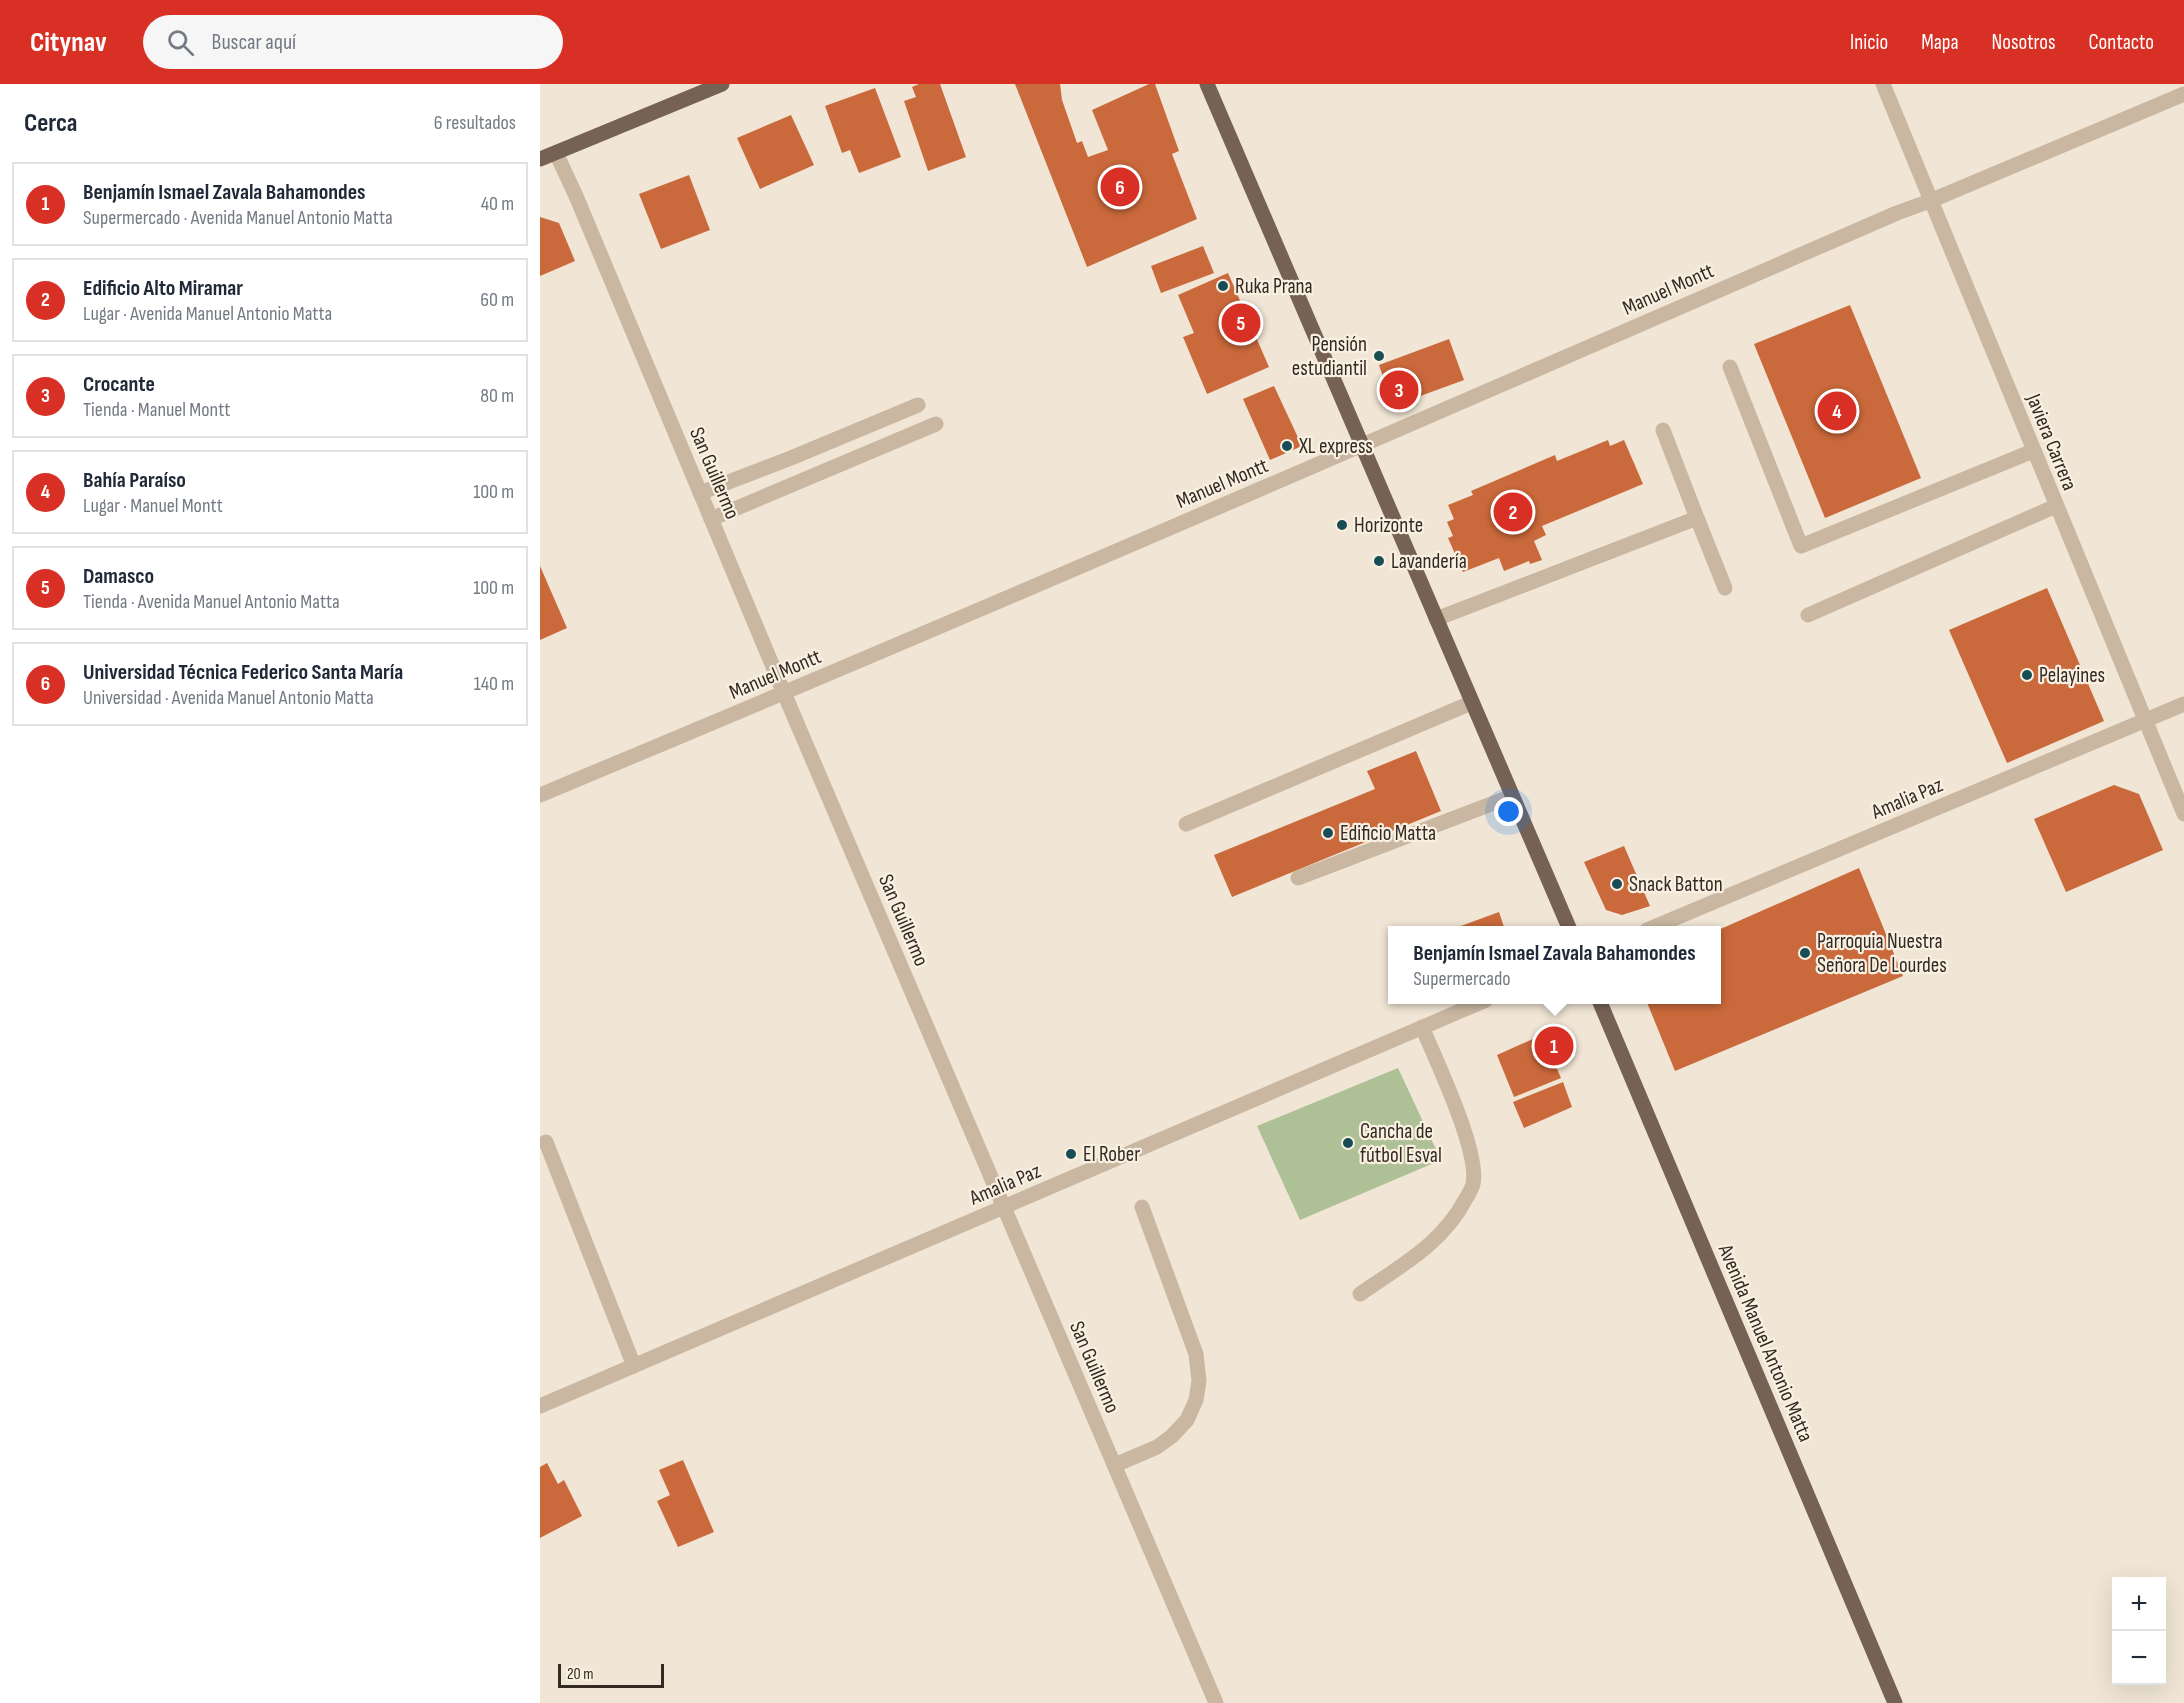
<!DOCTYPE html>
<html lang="es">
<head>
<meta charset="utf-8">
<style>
	body { margin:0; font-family:"Sofia Sans Condensed",sans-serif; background:#f6f6f7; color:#1f2937 }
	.controls { position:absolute; right:18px; bottom:18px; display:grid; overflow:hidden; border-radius:0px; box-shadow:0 6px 24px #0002 }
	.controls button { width:54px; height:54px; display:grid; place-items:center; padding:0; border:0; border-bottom:2px solid #e0e1e3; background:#fff; color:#1f2937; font:30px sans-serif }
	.scale { position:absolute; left:18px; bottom:15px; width:106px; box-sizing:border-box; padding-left:6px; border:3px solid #332a24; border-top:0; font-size:16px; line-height:21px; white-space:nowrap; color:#332a24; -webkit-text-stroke:4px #f9f0e2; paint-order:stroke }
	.you { position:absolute; left:969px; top:728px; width:21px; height:21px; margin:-15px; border:4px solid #fff; border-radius:50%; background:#1a73e8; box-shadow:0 0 0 9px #1a73e833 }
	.badge { display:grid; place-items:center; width:39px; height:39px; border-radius:50%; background:#d93025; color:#fff; font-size:20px; font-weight:700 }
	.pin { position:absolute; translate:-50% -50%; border:3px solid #fff; box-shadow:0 2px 6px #0006 }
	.popup { position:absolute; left:848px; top:842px; width:333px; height:78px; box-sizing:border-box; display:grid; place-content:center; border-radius:0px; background:#fff; filter:drop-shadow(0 2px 4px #0005); font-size:20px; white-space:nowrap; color:#747a83 }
	.popup b { font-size:22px; color:#1f2937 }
	.popup::after { content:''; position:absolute; left:50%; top:100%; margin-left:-12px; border:12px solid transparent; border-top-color:#fff }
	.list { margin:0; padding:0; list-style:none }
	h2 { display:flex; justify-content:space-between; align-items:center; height:78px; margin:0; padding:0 24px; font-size:26px }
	h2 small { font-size:20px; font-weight:400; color:#747a83 }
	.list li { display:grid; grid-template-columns:39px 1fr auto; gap:18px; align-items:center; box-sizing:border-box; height:84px; margin:0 12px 12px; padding:0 12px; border:2px solid #e0e1e3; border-radius:0px }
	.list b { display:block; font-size:22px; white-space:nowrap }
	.list p { margin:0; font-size:20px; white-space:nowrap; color:#747a83 }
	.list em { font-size:20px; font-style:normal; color:#747a83 }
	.icon { flex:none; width:33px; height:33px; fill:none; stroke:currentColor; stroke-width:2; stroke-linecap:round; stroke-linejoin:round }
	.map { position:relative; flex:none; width:1644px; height:1619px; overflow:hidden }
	header { display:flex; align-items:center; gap:36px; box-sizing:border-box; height:84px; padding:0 30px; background:#d93025; color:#fff }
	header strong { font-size:28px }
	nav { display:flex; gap:33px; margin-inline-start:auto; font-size:21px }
	.search { width:420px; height:54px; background:#f6f6f7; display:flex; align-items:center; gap:15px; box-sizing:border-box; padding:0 21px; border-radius:33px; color:#747a83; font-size:22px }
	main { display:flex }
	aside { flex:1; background:#fff }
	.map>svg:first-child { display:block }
</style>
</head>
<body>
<header>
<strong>Citynav</strong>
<div class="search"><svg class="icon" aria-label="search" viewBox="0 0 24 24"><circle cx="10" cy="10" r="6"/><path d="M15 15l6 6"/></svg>Buscar aquí</div>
<nav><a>Inicio</a><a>Mapa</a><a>Nosotros</a><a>Contacto</a></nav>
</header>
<main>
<aside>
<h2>Cerca<small>6 resultados</small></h2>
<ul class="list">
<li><span class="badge">1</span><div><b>Benjamín Ismael Zavala Bahamondes</b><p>Supermercado · Avenida Manuel Antonio Matta</p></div><em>40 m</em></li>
<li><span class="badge">2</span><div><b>Edificio Alto Miramar</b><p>Lugar · Avenida Manuel Antonio Matta</p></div><em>60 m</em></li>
<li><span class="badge">3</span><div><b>Crocante</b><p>Tienda · Manuel Montt</p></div><em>80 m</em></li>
<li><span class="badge">4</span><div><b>Bahía Paraíso</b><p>Lugar · Manuel Montt</p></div><em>100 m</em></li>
<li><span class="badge">5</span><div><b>Damasco</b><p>Tienda · Avenida Manuel Antonio Matta</p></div><em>100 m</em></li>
<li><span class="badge">6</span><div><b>Universidad Técnica Federico Santa María</b><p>Universidad · Avenida Manuel Antonio Matta</p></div><em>140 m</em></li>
</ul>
</aside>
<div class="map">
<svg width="1644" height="1619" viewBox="0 0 1644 1619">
	<rect width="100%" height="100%" fill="#f1e6d5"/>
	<path fill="#aec096" d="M858,984l43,92 -141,60 -43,-94z"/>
	<g fill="#ca693b">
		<path d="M379,0h21l26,73 -38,14 -24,-70 12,-4 -4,-10z"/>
		<path d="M475,0h45l2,16 15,43 5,-2 6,16 20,-7 -16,-40 57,-26h6l24,67 -7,3 25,65 -110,48z"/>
		<path d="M335,4l26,69 -42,16 -9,-23 -8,3 -17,-47z"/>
		<path d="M251,31l23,50 -54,24 -23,-51z"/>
		<path d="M149,91l21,55 -49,19 -22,-55z"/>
		<path d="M0,133l19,6 16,38 -35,15z"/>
		<path d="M663,162l11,27 -53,20 -10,-27z"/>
		<path d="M688,189l41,94 -62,27 -24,-57 11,-4 -16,-38z"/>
		<path d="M1310,221l71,173 -96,40 -71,-174z"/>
		<path d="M909,255l15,41 -71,26 -14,-41z"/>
		<path d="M734,302l28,60 -32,14 -27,-61z"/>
		<path d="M1068,356l2,6 14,-6 19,44 -101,42 4,9 -12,6 8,19 -12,4 -1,-3 -25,10 -5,-13 -36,14 -15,-34 5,-2 -6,-14 7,-3 -6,-14 25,-10 -2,-4 84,-36 2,6z"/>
		<path d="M0,482l27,62 -27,12z"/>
		<path d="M1507,504l57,133 -97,42 -58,-133z"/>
		<path d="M876,667l25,60 -209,86 -18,-42 161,-66 -8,-18z"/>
		<path d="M1574,701l25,9 24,56 -97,42 -32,-73z"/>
		<path d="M1084,762l26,60 -28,9 -16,-5 -22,-48z"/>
		<path d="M1319,784l44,108 -228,95 -29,-71h70v-69z"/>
		<path d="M959,828l6,18h-55z"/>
		<path d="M1002,951l19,43 -47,19 -17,-42z"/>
		<path d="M1023,998l9,25 -48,21 -11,-26z"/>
		<path d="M143,1376l31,72 -36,15 -21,-46 13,-6 -11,-25z"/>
		<path d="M7,1379l11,21 6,-4 18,36 -42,22v-71z"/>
	</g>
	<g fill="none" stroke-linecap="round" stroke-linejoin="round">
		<g stroke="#c9b7a2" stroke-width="15">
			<path d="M1343,0l301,730"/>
			<path d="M16,69l20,43 208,497 432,1010"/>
			<path d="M1190,283l71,179 232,-95"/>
			<path d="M160,409l91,-35 127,-53"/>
			<path d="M1157,434l28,70"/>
			<path d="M171,435l225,-95"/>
			<path d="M1268,531l248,-109"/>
			<path d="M896,535l261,-101 -34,-88"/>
			<path d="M0,711c454,-189 906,-386 1357,-582l33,-12 254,-107"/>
			<path d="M646,740l285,-121"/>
			<path d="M758,794l214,-82"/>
			<path d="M1107,846l537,-226"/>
			<path d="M6,1058l88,224"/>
			<path d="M820,1210c39,-27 83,-51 105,-94 3,-5 7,-11 8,-16 7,-32 -37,-124 -51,-157"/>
			<path d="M0,1322l946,-406"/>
			<path d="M575,1381l42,-18 15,-11 15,-16 9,-20 3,-19 -3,-27 -54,-147"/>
		</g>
		<g stroke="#766255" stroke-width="15">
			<path d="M667,0l363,846"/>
			<path d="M0,75l182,-75"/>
			<path d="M1059,916l296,703"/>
		</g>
	</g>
	<g fill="#194d55" stroke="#f9f0e2" stroke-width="2">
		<circle cx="683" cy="202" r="6"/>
		<circle cx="839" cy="272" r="6"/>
		<circle cx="747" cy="362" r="6"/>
		<circle cx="802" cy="441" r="6"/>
		<circle cx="839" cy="477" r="6"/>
		<circle cx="1487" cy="591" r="6"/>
		<circle cx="788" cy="749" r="6"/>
		<circle cx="1077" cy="800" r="6"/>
		<circle cx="1265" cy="869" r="6"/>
		<circle cx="808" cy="1059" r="6"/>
		<circle cx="531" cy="1070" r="6"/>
	</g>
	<g text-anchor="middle" stroke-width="4.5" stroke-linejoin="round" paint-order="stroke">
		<g font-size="21" fill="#332a24" stroke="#f9f0e2" text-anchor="start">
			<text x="695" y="209">Ruka Prana</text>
			<text x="827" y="267" text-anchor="end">Pensión<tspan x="827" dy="24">estudiantil</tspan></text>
			<text x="759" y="369">XL express</text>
			<text x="814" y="448">Horizonte</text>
			<text x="851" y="484">Lavandería</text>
			<text x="1499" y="598">Pelayines</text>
			<text x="800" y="756">Edificio Matta</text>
			<text x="1089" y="807">Snack Batton</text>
			<text x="1277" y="864">Parroquia Nuestra<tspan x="1277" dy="24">Señora De Lourdes</tspan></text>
			<text x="820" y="1054">Cancha de<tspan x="820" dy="24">fútbol Esval</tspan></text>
			<text x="543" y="1077">El Rober</text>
		</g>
		<g font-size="21" fill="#332a24" stroke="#f9f0e2">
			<text transform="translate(1128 205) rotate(-24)" y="7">Manuel Montt</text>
			<text transform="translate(1512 358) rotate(68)" y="7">Javiera Carrera</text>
			<text transform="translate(175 389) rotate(67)" y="7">San Guillermo</text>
			<text transform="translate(682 399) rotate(-23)" y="7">Manuel Montt</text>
			<text transform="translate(235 590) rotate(-23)" y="7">Manuel Montt</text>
			<text transform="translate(1367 714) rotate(-23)" y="7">Amalia Paz</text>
			<text transform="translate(364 836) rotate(67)" y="7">San Guillermo</text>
			<text transform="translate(465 1100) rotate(-23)" y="7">Amalia Paz</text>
			<text transform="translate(1226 1259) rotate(67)" y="7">Avenida Manuel Antonio Matta</text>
			<text transform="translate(555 1283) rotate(67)" y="7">San Guillermo</text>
		</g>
	</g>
</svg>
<div class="controls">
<button>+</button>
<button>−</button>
</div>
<div class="scale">20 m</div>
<div class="you"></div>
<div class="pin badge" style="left:1014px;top:962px">1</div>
<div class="popup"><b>Benjamín Ismael Zavala Bahamondes</b>Supermercado</div>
<div class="pin badge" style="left:973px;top:428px">2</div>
<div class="pin badge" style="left:859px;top:306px">3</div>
<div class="pin badge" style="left:1297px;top:327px">4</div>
<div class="pin badge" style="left:701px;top:239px">5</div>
<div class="pin badge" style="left:580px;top:103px">6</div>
</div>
</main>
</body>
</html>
